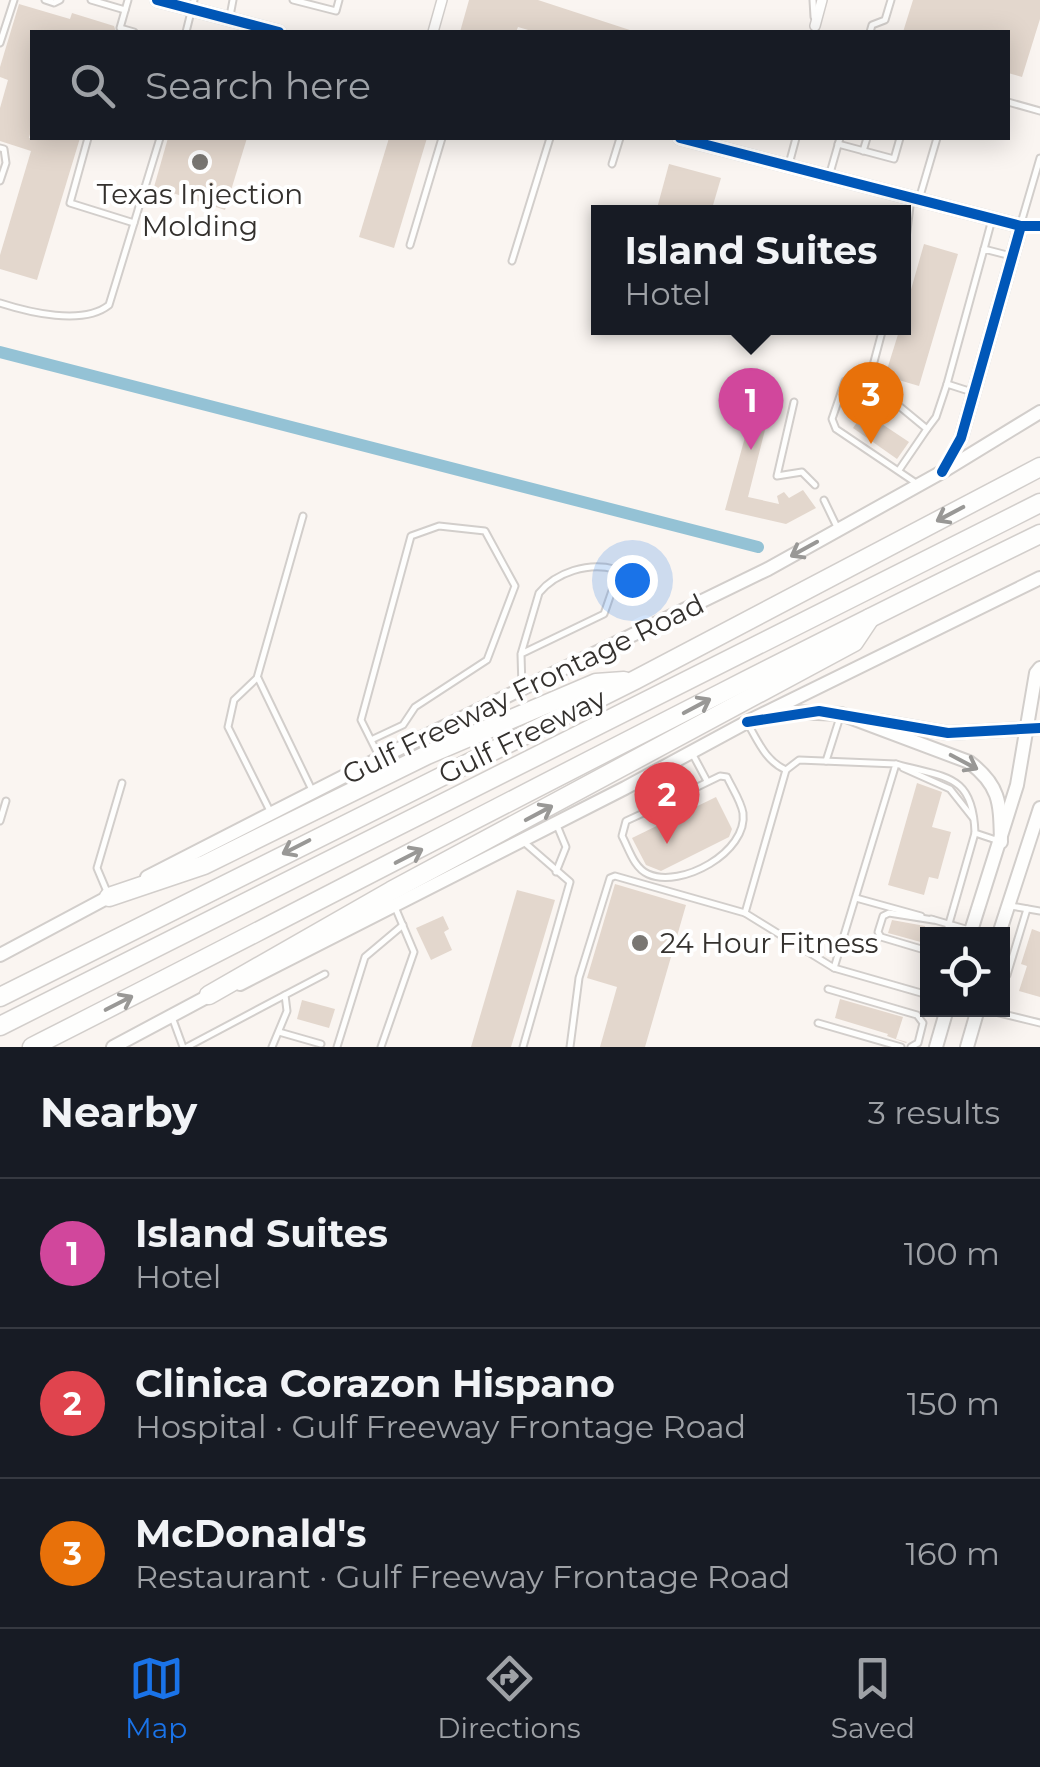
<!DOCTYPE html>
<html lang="en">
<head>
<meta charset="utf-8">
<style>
	body { margin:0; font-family:Montserrat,sans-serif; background:#20242c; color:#f1f3f6 }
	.controls { position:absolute; right:30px; bottom:30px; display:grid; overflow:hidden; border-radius:0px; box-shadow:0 5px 25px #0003 }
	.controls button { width:90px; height:90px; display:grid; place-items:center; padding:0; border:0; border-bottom:2px solid #363941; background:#171b24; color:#f1f3f6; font:50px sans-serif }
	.you { position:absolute; left:632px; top:580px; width:35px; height:35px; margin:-25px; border:8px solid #fff; border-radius:50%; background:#1a73e8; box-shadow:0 0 0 15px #1a73e833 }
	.badge { display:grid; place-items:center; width:65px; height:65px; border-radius:50%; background:#1a73e8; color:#fff; font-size:32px; font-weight:700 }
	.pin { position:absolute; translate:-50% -82px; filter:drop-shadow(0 2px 5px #0008) }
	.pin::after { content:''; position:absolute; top:52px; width:35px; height:30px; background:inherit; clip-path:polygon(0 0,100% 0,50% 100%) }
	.popup { position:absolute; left:591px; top:205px; width:320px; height:130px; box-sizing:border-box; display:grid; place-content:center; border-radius:0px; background:#171b24; filter:drop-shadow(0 2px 8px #0005); font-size:32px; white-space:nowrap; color:#9ea1a6 }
	.popup b { font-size:38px; color:#f1f3f6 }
	.popup::after { content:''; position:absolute; left:50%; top:100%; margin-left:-20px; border:20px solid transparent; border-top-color:#171b24 }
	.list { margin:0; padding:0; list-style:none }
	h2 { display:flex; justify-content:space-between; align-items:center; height:130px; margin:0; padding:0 40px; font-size:42px }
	h2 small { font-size:32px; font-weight:400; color:#9ea1a6 }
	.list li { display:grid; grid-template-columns:65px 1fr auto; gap:30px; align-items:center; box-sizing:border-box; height:150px; padding:0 40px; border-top:2px solid #363941 }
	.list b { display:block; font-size:38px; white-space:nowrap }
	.list p { margin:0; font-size:32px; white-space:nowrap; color:#9ea1a6 }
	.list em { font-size:32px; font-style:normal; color:#9ea1a6 }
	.icon { flex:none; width:55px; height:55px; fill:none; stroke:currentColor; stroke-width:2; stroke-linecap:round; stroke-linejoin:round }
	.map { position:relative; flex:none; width:1040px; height:1047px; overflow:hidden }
	.search { position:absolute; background:#171b24; box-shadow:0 5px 25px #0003; left:30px; right:30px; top:30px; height:110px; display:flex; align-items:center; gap:25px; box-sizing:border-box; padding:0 35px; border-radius:0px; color:#9ea1a6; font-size:38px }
	.sheet { height:580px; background:#171b24 }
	nav { display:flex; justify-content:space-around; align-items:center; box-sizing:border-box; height:140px; border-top:2px solid #363941; background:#171b24; font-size:28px; color:#9ea1a6 }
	nav a { display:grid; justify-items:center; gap:5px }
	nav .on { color:#1a73e8 }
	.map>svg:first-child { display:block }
</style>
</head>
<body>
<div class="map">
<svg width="1040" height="1047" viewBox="0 0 1040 1047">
	<rect width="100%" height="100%" fill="#faf5f1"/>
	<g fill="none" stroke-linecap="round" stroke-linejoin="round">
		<path stroke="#94c2d5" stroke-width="12" d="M0,352l758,195"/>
	</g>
	<g fill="#e3d7cd">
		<path d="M469,0h69l98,32h-101l-17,-5 -2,5h-56z"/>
		<path d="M913,0h127v19l-18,58 -14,-4v-41h-105z"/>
		<path d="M19,4l51,15 2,-6 42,13 2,6h-84v94l-3,12h51l-43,142 -37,-11v-14l31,-104 -31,-10v-33l8,-28 -8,-3v-10z"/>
		<path d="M168,138h79l-22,72 -71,-23z"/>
		<path d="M389,138h38l-33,110 -35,-11z"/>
		<path d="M669,164l52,14 -10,34h-55z"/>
		<path d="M924,244l34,10 -39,132 -34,-10 15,-48h4v-14z"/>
		<path d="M753,408l17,2 -22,87 31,7 -2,-8 7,-4 5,6 14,-8 13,18 -30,16 -61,-14z"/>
		<path d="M864,412l45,30 -12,17 -44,-31z"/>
		<path d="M917,783l25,9 -10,35 19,5 -13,47 -9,-2 -5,18 -36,-10z"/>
		<path d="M716,797l16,32 -3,8 -68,34 -15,-6 -14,-27z"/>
		<path d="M615,884l71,21 -41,142h-45l17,-60 -30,-9z"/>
		<path d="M517,890l38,10 -44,147h-40z"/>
		<path d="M443,916l6,13 -5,3 8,18 -21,10 -15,-32z"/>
		<path d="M892,920l33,6 3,18 -40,-11z"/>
		<path d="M1032,929l8,3v65l-21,-6 8,-25 -6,-2z"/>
		<path d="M840,999l63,18 -7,22 11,3 -1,1 -19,-7 1,-2 -53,-16z"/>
		<path d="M302,1000l33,9 -6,19 -32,-9z"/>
	</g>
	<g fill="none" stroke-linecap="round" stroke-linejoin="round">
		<defs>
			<g id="lane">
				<path d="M45,0l9,3 6,-3"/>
				<path d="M91,0l34,10"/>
				<path d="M128,0l-8,28 14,4"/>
				<path d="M293,0l43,11 3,-11"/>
				<path d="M813,0l1,17"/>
				<path d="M230,16l3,-16"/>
				<path d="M186,32l8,-32"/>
				<path d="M870,32l2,-7 13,-5 6,-20"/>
				<path d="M0,43l14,-43"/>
				<path d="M1008,102l32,9"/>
				<path d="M88,138l-18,65 64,20"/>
				<path d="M838,144l56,15 6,-21"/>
				<path d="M0,148l4,1 2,14 -6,18"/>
				<path d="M863,151l4,-13"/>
				<path d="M612,164l8,-26"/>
				<path d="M789,164l7,-26"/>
				<path d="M830,173l10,-35"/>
				<path d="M920,196l17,-58"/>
				<path d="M1021,223l19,-65"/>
				<path d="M410,245l32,-107"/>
				<path d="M984,249l7,-26"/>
				<path d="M904,255l7,-57"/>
				<path d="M512,261l38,-123"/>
				<path d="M0,303c28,9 83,23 109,2l51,-167"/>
				<path d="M883,328l-12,45 -26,8 -13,38 4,10 80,54"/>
				<path d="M864,377l63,52 -28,41"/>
				<path d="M972,392l-25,-8 37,-135 27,7"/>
				<path d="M794,402l-17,74 25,-4 13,13"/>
				<path d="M927,429l9,-12 11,-33"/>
				<path d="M824,500l13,27"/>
				<path d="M521,654l83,-40 12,-35 -2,-10c-25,-7 -58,3 -75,24l-18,61 1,34"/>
				<path d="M258,678l54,112"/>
				<path d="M748,724c11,19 18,37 38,46l-41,143 89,55 94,27"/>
				<path d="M371,740l32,-15 12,-18 72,-47 28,-74 -30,-55 -46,-5 -28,10 -50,184 18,36"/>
				<path d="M692,753l15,28"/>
				<path d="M826,761l14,-44"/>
				<path d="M896,764c49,14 77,9 79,69l21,7"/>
				<path d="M903,768l47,21 23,29"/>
				<path d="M786,770l13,-10 97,4 -62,204"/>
				<path d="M638,784l14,25 -26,12 -4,15c7,13 12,32 26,38 33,15 100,-22 95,-61 -2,-12 -11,-25 -16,-36l-7,-1 -68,33"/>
				<path d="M270,811l-42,-84 6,-27 23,-22 46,-162"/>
				<path d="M0,821l6,-20"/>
				<path d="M556,872l10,-25 -10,-24"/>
				<path d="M108,894l-11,-26 25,-85"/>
				<path d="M856,898l65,18"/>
				<path d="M1011,906l29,5"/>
				<path d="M931,919l38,11"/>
				<path d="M946,934l29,-101"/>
				<path d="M928,951l-47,-14 -3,-5 5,-16 6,-3 44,7"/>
				<path d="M1002,979l5,-4 20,-66"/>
				<path d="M828,989l89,26 6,8 -5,20 -7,4"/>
				<path d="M285,995l40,-21"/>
				<path d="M983,1009l57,14"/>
				<path d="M172,1017l11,30"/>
				<path d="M818,1023l83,24"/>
				<path d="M279,1032l42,12"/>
				<path d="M187,1047l98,-52 2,16 -15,36"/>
				<path d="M337,1047l28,-90 38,-32"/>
				<path d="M381,1047l33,-95 -19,-45"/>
				<path d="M523,1047l47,-165 -45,-39"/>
				<path d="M570,1047l9,-69 31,-100 5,-2 130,37"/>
			</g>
			<g id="street">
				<path d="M815,26l7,-26"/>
				<path d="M433,32l9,-32"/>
			</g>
			<g id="secondary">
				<path d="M157,0l122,32"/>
				<path d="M680,138l341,88h19"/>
				<path d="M943,471l18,-33 60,-212"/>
				<path d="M764,718l30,-6 47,2 128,48c32,24 31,42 32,80"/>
				<path d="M878,721l70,12 92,-5"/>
				<path d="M147,877l233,-119 388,-189 174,-97 98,-60"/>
				<path d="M970,934l47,-149 19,-112 4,-5"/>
				<path d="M999,934l41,-126"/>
				<path d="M0,955l116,-62"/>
				<path d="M240,984l385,-196 122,-66 293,-144"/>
				<path d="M113,1047l103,-55"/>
				<path d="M936,1047l11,-38"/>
				<path d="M967,1047l11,-38"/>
			</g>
			<g id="highway">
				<path d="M109,897l95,-32 223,-110 169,-72 28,-2"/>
				<path d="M209,995l182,-104 463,-249 16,-24"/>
				<path d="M0,997l635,-317 405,-213"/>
				<path d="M0,1026l1040,-523"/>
				<path d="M32,1047c336,-170 669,-348 1008,-513"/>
			</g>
		</defs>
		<use href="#lane" stroke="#d2cecb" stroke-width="9"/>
		<use href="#street" stroke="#d2cecb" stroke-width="12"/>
		<use href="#secondary" stroke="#d2cecb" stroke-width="16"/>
		<use href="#highway" stroke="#d2cecb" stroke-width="21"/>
		<use href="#lane" stroke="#fefefd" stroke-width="5"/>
		<use href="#street" stroke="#fefefd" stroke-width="9"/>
		<use href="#secondary" stroke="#fefefd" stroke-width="12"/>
		<use href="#highway" stroke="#fefefd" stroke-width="18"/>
		<defs>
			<g id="cycleway">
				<path d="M157,0l122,32"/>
				<path d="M680,138l341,88h19"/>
				<path d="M942,472l19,-34 60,-212"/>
				<path d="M747,722l72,-11 129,22 92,-5"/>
			</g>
		</defs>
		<use href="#cycleway" stroke="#fff" stroke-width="16"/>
		<use href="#cycleway" stroke="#0057b8" stroke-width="10"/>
	</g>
	<defs><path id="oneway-shaft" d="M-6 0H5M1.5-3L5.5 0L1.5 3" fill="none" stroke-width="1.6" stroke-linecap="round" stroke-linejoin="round" transform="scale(2.5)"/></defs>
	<g stroke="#999896">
		<use href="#oneway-shaft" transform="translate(950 514) rotate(152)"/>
		<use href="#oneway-shaft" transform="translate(804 549) rotate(151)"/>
		<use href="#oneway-shaft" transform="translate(697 706) rotate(-28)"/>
		<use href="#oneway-shaft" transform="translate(964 762) rotate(28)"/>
		<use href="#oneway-shaft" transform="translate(539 813) rotate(-28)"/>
		<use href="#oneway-shaft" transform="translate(296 847) rotate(153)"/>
		<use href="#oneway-shaft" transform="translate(409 856) rotate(-27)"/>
		<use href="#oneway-shaft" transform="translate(119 1003) rotate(-27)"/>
	</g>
	<g fill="#797672" stroke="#fff" stroke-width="4">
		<circle cx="200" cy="162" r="10"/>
		<circle cx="640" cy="943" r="10"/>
	</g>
	<g text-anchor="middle" stroke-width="8" stroke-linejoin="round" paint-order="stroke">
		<g font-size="28" fill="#34312e" stroke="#fff">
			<text x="200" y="204">Texas Injection<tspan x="200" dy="32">Molding</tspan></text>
			<text x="660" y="953" text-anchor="start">24 Hour Fitness</text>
		</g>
		<g font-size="28" fill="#34312e" stroke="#fff">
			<text transform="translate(523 689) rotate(-26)" y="10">Gulf Freeway Frontage Road</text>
			<text transform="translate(522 736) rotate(-26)" y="10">Gulf Freeway</text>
		</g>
	</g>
</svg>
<div class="controls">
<button><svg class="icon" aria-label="locate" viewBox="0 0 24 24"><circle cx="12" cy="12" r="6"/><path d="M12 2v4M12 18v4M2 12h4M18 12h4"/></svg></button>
</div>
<div class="you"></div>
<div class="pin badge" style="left:751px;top:450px;background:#d1479c">1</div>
<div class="popup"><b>Island Suites</b>Hotel</div>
<div class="pin badge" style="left:667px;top:844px;background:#e0444e">2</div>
<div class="pin badge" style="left:871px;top:444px;background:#e8710a">3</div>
<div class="search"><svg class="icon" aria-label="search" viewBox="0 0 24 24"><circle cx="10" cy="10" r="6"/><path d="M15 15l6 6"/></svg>Search here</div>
</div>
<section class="sheet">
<h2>Nearby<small>3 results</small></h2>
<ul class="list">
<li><span class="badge" style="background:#d1479c">1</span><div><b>Island Suites</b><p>Hotel</p></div><em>100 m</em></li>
<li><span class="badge" style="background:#e0444e">2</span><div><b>Clinica Corazon Hispano</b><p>Hospital · Gulf Freeway Frontage Road</p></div><em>150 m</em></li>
<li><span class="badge" style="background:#e8710a">3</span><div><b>McDonald's</b><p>Restaurant · Gulf Freeway Frontage Road</p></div><em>160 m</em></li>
</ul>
</section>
<nav>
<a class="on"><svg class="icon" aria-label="map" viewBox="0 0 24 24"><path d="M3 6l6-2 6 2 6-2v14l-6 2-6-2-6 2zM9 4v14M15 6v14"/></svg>Map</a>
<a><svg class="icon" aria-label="directions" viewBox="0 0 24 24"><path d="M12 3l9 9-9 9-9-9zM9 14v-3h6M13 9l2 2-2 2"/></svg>Directions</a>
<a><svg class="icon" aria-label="saved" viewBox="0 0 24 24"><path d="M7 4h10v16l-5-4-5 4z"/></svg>Saved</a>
</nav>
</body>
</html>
